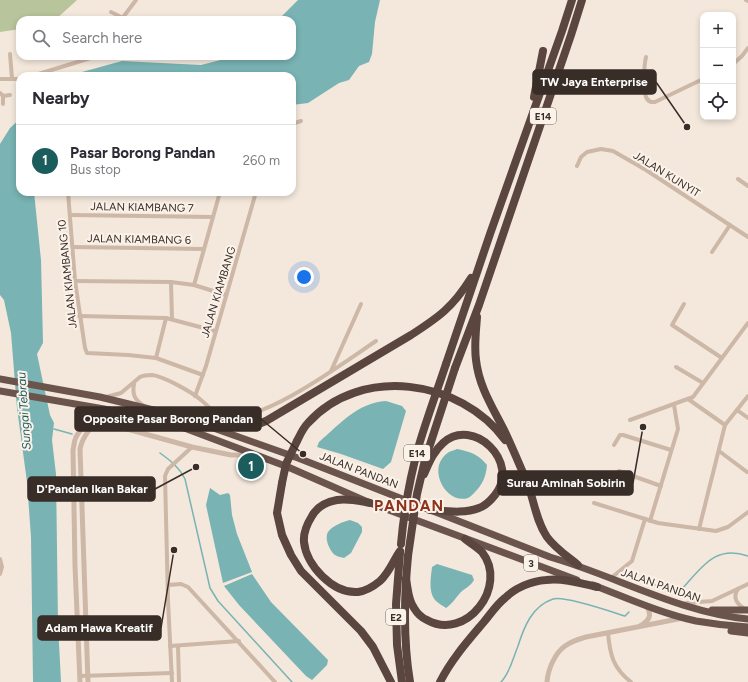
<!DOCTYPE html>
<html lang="en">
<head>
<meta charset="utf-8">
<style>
	body { margin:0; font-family:Figtree,sans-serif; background:#f7f7f7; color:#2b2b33 }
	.controls { position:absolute; right:12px; top:12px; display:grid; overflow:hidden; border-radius:8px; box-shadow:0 2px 6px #0003 }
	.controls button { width:36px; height:36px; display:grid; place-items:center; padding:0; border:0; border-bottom:1px solid #e1e1e2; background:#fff; color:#2b2b33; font:20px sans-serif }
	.you { position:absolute; left:304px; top:277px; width:14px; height:14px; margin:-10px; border:3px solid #fff; border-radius:50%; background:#1a73e8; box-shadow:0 0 0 6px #1a73e833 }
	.badge { display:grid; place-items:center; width:26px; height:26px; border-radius:50%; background:#1b5c5d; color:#fff; font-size:13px; font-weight:700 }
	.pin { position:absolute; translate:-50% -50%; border:2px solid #fff; box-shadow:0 1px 4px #0006 }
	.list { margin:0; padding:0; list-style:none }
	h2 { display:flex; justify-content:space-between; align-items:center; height:52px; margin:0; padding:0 16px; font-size:17px }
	h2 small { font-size:13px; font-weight:400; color:#7c7c81 }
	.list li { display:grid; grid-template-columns:26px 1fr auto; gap:12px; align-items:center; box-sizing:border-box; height:72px; padding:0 16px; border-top:1px solid #e1e1e2 }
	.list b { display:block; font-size:15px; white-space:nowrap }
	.list p { margin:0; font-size:13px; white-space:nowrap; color:#7c7c81 }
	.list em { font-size:13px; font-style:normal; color:#7c7c81 }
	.icon { flex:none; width:22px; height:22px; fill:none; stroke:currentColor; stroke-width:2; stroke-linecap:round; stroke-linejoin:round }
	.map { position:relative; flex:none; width:748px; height:682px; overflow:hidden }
	.search { position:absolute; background:#fff; box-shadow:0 2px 6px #0003; left:16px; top:16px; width:280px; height:44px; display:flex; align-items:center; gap:10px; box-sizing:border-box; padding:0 14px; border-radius:12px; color:#7c7c81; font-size:15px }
	.panel { position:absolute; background:#fff; box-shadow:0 2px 6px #0003; left:16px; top:72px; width:280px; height:124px; border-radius:12px }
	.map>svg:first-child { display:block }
</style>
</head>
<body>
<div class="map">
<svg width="748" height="682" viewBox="0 0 748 682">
	<rect width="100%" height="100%" fill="#f4e8dc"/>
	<path fill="#b8c49b" d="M0,0h77l-22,20h-35v9l-20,3z"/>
	<g fill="#79b3b3">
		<path d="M298,0h82l-5,22 -3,32 -3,8 -10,4 -10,14 -10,3 -31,20 -16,2v-29h-218l8,-4 40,-11 79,4 35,-9h56v-36h-14z"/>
		<path d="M20,119v73h14l7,68 2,83 -6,11 13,61 4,8 -2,17 4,34 2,150 3,58h-28l-2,-145 -4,-55 -10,-74 -6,-75 -7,-33 -4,-5v-151l10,-16z"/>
		<path d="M386,401l16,5 4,5 -15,51 -8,7 -42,-15 -24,-7 2,-5c21,-18 38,-39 67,-41z"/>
		<path d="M457,449c14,3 21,5 30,16 -1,11 -4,19 -12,27 -2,2 -5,5 -7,6 -22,7 -43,-31 -19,-46 2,-1 6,-2 8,-3z"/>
		<path d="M210,488l10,7 8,-2 2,2 2,20 5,19 15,38 -29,11 -17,-78z"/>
		<path d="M350,520l8,3 4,4v5l-11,21 -7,5c-2,-1 -6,-1 -9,-3 -5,-4 -11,-16 -7,-23 5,-7 15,-10 22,-12z"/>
		<path d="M437,564l35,11 2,5c-4,7 -9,8 -14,13 -5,6 -8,11 -14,15 -3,-2 -8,-5 -11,-8 -7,-9 -4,-23 -3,-33z"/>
		<path d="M252,574l19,28 57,58 -1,5 -15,15 -6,-4 -67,-71 -15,-19z"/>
	</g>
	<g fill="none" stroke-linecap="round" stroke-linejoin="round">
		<g stroke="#79b3b3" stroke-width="1.5">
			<path d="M54,429l18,5"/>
			<path d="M160,453c11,8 19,14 25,26l25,109 8,13 74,81"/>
			<path d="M643,582l37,9c21,-22 34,-47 68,-35"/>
			<path d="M501,682c9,-9 12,-24 17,-36 6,-19 14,-40 35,-47 11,-4 59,13 72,17l4,-4"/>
		</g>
		<g stroke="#cdb7a7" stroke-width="4">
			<path d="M746,0l2,1"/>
			<path d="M111,12l10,5"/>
			<path d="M121,20l15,-20"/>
			<path d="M10,54l2,24"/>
			<path d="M646,57c-2,8 -3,32 0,40 1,3 3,4 5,5h4l48,-23"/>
			<path d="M733,64l9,-8 6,-8"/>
			<path d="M32,76l65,-20"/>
			<path d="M0,79h20"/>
			<path d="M0,93l3,3 7,-1"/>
			<path d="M3,96v8"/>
			<path d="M292,124l9,-3"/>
			<path d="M577,166l4,-9 6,-5 14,-3 12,2 33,19 102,67"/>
			<path d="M738,179l10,7"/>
			<path d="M68,192l7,89 10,67 2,5 41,2 28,3 47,17"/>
			<path d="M71,215l142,2"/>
			<path d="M73,247l131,2"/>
			<path d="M712,252l18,-27"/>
			<path d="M75,281l96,1 23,3 32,10"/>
			<path d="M171,282l1,37"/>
			<path d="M194,285l26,-93"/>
			<path d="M684,304l-12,21 50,33"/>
			<path d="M79,316l87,2 49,13"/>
			<path d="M156,358l10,-40"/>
			<path d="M676,367l27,16"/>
			<path d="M331,371l30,-67"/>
			<path d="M134,384c-2,11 1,16 10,22"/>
			<path d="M195,396l11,-30 50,-174"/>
			<path d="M106,397l15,-4 19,-16c4,-2 7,-2 12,-2 11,1 40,17 49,25 9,7 13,16 27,17 39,3 115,-54 148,-76"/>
			<path d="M688,399l37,26"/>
			<path d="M737,410l11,8"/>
			<path d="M630,420l63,-23 55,-74"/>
			<path d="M614,445l6,-10h3l48,15"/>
			<path d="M719,451l28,21"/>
			<path d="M619,471l42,15"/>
			<path d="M594,503l64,20 58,8 12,-4 20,-15"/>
			<path d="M650,521l28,-92 -4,-24"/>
			<path d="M699,529l26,-104 23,-29"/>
			<path d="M0,559l2,8 -2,7"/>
			<path d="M611,578l21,-17 13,-42"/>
			<path d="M168,585l13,-1 7,3 87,95"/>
			<path d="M738,589c-6,9 -1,15 7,20"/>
			<path d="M686,603l26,-2 36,-17"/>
			<path d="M608,633c2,22 5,35 23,49"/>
			<path d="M170,646l69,-5"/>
			<path d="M178,646l1,36"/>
			<path d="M80,676l92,-3"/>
			<path d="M172,682l-4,-82 -3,-124 3,-7 24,-22"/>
		</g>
		<g stroke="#cdb7a7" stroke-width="5">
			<path d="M78,404c16,16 6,19 -2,33 -2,4 -2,9 -3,13l2,116 5,116"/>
			<path d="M640,626c9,-5 13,-11 6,-20"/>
			<path d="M88,682l-8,-233c2,-10 11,-26 22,-27l90,25 39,8h20"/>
			<path d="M547,682c1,-13 8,-29 18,-36 7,-5 14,-7 21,-9l97,-19"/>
		</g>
		<g stroke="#6b544c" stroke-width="7">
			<path d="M0,379l100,18 82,20"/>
			<path d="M0,391l104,18 65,14 18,6 101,38 82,36 207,77"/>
			<path d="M205,425l93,33 252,99c66,19 128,55 198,62"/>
			<path d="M593,585c34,13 67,28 103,36 17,3 34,5 52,6"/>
			<path d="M712,610h36"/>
			<path d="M731,631l17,2"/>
		</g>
		<g stroke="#5a463f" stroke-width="8">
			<path d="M534,97l9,-46"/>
			<path d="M477,317c-1,14 -3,29 -1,43 3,27 17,48 29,72 8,17 15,34 22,50 7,18 9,39 20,55 8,11 20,19 31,28"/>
			<path d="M446,364l44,-130 72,-203 10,-31"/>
			<path d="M455,368l24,-63 92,-270 11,-35"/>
			<path d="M178,416c28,6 60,18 88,5l145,-86c28,-18 42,-28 60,-57"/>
			<path d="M297,441c3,-6 6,-13 11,-18 52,-58 153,-44 197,17"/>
			<path d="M424,474c5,-11 9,-22 19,-31 30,-27 78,19 52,52 -4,5 -10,11 -16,13 -14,6 -34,3 -49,2"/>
			<path d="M282,483l-5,30 5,22 9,20 10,16 60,60 12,16 18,35"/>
			<path d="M370,503c-11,-2 -22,-5 -33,-3 -11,2 -20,7 -25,16 -5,8 -9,16 -8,26 2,23 29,52 54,50 7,-1 16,-6 22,-11 9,-8 13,-20 20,-30"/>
			<path d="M400,553l-4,51 1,41 5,37"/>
			<path d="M408,556c-4,42 -5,84 2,126"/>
			<path d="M406,579c2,10 2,21 8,29 3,5 8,10 13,12 39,22 82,-34 55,-68 -5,-5 -12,-9 -17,-13"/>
			<path d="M440,682c11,-22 27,-40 43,-59 7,-8 13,-18 22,-25 10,-10 26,-17 41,-18 17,-2 34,3 51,7"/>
		</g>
		<g stroke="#5a463f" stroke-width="8">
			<path d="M282,483l4,-19 11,-23"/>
			<path d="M401,544c3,-33 9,-67 18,-99 8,-27 18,-54 27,-81"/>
			<path d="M408,556l9,-62 8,-34 30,-92"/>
		</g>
	</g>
	<g text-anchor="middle" stroke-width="4" stroke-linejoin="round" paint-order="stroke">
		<g fill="#fbf2e9" stroke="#736862" stroke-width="1">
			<rect x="530" y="108" width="26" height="16" rx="3"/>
			<rect x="404" y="445" width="26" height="16" rx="3"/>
			<rect x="524" y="555" width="14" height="16" rx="3"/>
			<rect x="386" y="609" width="20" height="16" rx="3"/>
		</g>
		<g font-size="10" font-weight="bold" fill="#392d28">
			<text x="543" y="120">E14</text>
			<text x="417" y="457">E14</text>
			<text x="531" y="567">3</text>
			<text x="396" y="621">E2</text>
		</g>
		<g font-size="11" fill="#392d28" stroke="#fbf2e9">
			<text transform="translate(667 174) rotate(32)" y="4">JALAN KUNYIT</text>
			<text transform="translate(142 207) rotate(1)" y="4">JALAN KIAMBANG 7</text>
			<text transform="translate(139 239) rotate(1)" y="4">JALAN KIAMBANG 6</text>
			<text transform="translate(67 274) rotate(-96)" y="4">JALAN KIAMBANG 10</text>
			<text transform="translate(218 292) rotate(-73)" y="4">JALAN KIAMBANG</text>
			<text transform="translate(359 470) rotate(21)" y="4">JALAN PANDAN</text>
			<text transform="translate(661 585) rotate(19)" y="4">JALAN PANDAN</text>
		</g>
		<g font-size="12" font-style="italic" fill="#1b5c5d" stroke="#fbf2e9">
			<text transform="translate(24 411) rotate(-94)" y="4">Sungai Tebrau</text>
		</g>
		<g font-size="15" font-weight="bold" letter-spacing="1" fill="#8d321c" stroke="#fbf2e9">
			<text x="409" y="511">PANDAN</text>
		</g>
	</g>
	<path fill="none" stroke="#392d28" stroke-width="1.5" d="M687 127L656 82M303 454L261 419M643 427L633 483M196 467L155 489M174 550L161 628"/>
	<g fill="#392d28" stroke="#fbf2e9" stroke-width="1.5">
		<circle cx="687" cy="127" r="4"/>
		<circle cx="303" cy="454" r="4"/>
		<circle cx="643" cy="427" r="4"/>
		<circle cx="196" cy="467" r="4"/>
		<circle cx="174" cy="550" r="4"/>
	</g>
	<g fill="#392d28" stroke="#392d28" stroke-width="1.5">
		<rect x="533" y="70" width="123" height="24" rx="4"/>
		<rect x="75" y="407" width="186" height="24" rx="4"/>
		<rect x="498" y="471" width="135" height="24" rx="4"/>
		<rect x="28" y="477" width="127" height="24" rx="4"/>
		<rect x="38" y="616" width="123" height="24" rx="4"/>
	</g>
	<g font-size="12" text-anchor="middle" font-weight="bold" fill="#fff">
		<text x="594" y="86">TW Jaya Enterprise</text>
		<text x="168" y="423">Opposite Pasar Borong Pandan</text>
		<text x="566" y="487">Surau Aminah Sobirin</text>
		<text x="92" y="493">D'Pandan Ikan Bakar</text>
		<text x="99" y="632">Adam Hawa Kreatif</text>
	</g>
</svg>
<div class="controls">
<button>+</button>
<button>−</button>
<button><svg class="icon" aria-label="locate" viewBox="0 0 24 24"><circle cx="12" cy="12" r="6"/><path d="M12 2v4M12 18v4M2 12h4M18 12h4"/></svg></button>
</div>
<div class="you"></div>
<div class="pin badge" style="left:251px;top:466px">1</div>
<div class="search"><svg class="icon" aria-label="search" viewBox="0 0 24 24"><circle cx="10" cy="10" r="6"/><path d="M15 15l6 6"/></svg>Search here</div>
<section class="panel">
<h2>Nearby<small></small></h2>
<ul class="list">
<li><span class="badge">1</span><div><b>Pasar Borong Pandan</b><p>Bus stop</p></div><em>260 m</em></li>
</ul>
</section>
</div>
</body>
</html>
